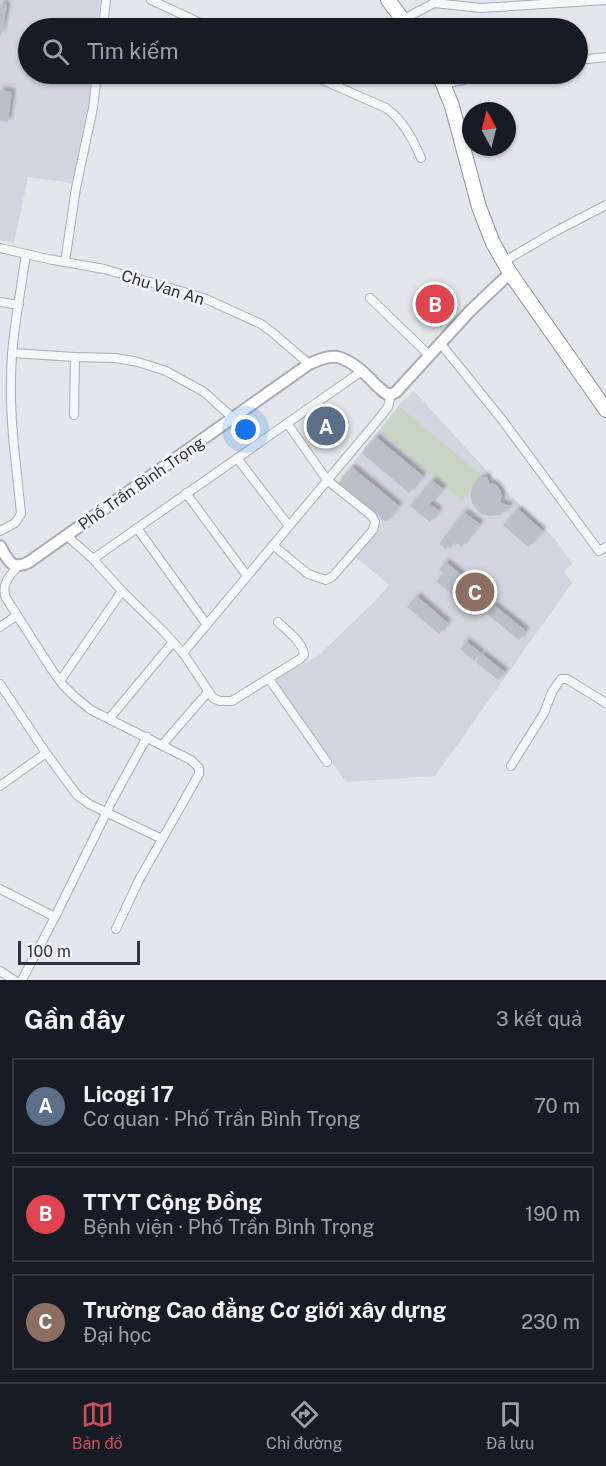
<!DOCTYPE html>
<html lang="vi">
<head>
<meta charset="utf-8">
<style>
	body { margin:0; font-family:"Public Sans",sans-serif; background:#20242c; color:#f1f3f6 }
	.compass { position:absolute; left:462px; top:102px; width:54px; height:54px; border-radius:50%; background:#171b24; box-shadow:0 2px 4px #0004; rotate:353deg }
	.scale { position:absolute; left:18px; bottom:15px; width:122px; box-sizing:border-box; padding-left:6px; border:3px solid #2c3343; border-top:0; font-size:16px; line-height:21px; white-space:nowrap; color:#2c3343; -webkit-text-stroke:4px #f3f5f8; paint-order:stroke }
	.you { position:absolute; left:246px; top:430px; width:21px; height:21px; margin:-15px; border:4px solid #fff; border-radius:50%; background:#1a73e8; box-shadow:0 0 0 9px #1a73e833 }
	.badge { display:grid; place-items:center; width:39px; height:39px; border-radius:50%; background:#cc4d5b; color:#fff; font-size:20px; font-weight:700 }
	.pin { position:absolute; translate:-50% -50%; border:3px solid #fff; box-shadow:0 2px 6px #0006 }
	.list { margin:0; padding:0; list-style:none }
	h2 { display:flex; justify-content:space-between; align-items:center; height:78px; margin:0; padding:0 24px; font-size:26px }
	h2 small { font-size:20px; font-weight:400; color:#9ea1a6 }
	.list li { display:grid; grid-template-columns:39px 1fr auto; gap:18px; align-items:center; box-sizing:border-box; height:96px; margin:0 12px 12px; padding:0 12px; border:2px solid #363941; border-radius:0px }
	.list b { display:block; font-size:22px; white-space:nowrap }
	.list p { margin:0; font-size:20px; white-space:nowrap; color:#9ea1a6 }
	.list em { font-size:20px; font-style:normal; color:#9ea1a6 }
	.icon { flex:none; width:33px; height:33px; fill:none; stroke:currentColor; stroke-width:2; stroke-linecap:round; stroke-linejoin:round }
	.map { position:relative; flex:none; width:606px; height:980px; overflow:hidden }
	.search { position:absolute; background:#171b24; box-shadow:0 2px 4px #0004; left:18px; right:18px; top:18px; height:66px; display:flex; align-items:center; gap:15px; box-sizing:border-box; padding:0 21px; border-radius:33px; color:#9ea1a6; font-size:22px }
	.sheet { height:402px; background:#171b24 }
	nav { display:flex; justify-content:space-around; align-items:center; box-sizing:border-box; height:84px; border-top:2px solid #363941; background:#171b24; font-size:16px; color:#9ea1a6 }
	nav a { display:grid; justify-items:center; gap:3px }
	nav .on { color:#cc4d5b }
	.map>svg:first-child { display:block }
</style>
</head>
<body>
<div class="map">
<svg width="606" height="980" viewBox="0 0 606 980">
	<defs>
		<filter id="shadow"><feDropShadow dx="3.5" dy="-3.5" stdDeviation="1.5" flood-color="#0004"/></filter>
	</defs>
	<rect width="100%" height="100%" fill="#e4e6eb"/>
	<g fill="#d2d5dd">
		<path d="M0,0h100l-3,28h-69v46h64l-4,31 -16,78 -44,-6 -14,66 -14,-3z"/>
		<path d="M414,391l81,89 60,59 17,25 -8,7 8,12 -137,193 -89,6 -73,-102 45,-24 58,-56 13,-15 -36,-30 30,-33 -46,-39 62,-78z"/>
	</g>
	<path fill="#c8d5c5" d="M400,407l83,69 -21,25 -82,-70z"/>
	<g fill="#bbbfc8" filter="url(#shadow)">
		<path d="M0,4l7,1 -6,31h-1z"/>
		<path d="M0,90l12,2 -4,30 -8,-1z"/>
		<path d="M376,437l47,39 -14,17 -47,-40z"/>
		<path d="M352,467l47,39 -13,16 -47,-39z"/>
		<path d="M487,476l2,8 3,-1 4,2 4,5 2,7 -2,5 10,4 -5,6 -6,3 -10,1 -8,-2 -8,-9 -3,-10 3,-10 8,-7z"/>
		<path d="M432,480l11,9 -13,15 9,7 -9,11 -20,-16z"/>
		<path d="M518,509l25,22 -15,16 -25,-22z"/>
		<path d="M464,512l16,12 -19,23 -6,-5 -5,6 -2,-2 -2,3 -7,-5z"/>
		<path d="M446,562l36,30 -8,8 -3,-2 -2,2 -4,-3 -4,5 -25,-21 9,-7 -6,-4z"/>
		<path d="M417,596l31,27 -9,11 -32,-27z"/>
		<path d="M494,605l32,26 -7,9 -32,-26z"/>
		<path d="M466,641l15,12 -7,8 -14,-12z"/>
		<path d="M482,654l23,18 -7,8 -22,-18z"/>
	</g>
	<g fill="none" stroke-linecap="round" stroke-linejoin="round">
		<defs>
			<g id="street">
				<path d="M151,0l60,28"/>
				<path d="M402,20l32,-17 47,5 125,-8"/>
				<path d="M103,28l3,-28"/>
				<path d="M578,60l28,-3"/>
				<path d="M309,74l77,34c17,12 27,31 35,50"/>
				<path d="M444,84l45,-10"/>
				<path d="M0,248l48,11 56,10 80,23 22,7 55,25 11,8 37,32"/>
				<path d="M65,262l11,-74 17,-80 4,-34"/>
				<path d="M503,262l53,-31 50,-26"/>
				<path d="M370,298l60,58"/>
				<path d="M0,302l19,3"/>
				<path d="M441,344l62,77 96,130 7,-4"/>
				<path d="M12,353l63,4 41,1 22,4 28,9 38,21 29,26"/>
				<path d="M74,415l1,-58"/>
				<path d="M237,458l52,68"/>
				<path d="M186,493l61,83"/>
				<path d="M137,528l70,97"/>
				<path d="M0,531l15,-8 6,-9c-4,-44 -11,-89 -10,-133 0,-42 9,-85 15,-127"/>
				<path d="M66,535l27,24 29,32 41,40 20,22 30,45 7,3h12l68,-42 4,-4c-1,-13 -17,-24 -26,-33"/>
				<path d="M273,545l35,29 18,6 7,-4 40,-46 2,-8 -3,-6 -45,-36 -40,-57"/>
				<path d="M93,559l269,-188"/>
				<path d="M18,566c-9,10 -17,19 -12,32l46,72 11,15 12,12 16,13 100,50 8,8v6l-60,106 -23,49"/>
				<path d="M0,627l16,-11"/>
				<path d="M183,653l199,-238 6,-8 3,-13"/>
				<path d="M269,679l58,83"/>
				<path d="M60,681l62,-90"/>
				<path d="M0,684l46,69 31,42 12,9 73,35"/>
				<path d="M109,719l64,-77"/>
				<path d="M162,745l46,-53"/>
				<path d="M511,766l33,-53 8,-21 9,-13h6l39,24"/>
				<path d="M0,786l46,-33"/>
				<path d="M0,889l55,28"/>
				<path d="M0,971l14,9"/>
				<path d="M22,980l33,-63 59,-120 33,-60"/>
			</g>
			<path id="secondary" d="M0,546c8,14 11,25 29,16l280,-198c9,-4 18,-8 28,-7 15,3 29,17 39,28 4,3 7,7 11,9 5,1 5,0 9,-2l74,-81 40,-38"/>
			<g id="highway">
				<path d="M388,0l21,28"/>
				<path d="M439,74l13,32 27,101 14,36 17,30 96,137"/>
			</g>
		</defs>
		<use href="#street" stroke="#a9adb5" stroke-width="10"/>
		<use href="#secondary" stroke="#a9adb5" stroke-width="14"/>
		<use href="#highway" stroke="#8b93a2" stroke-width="16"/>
		<use href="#street" stroke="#f6f7f9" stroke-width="8"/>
		<use href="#secondary" stroke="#fff" stroke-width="10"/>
		<use href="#highway" stroke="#fff" stroke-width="14"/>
	</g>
	<g text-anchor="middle" stroke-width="5" stroke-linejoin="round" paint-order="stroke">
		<g font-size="16" fill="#2c3343" stroke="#f3f5f8">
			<text transform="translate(163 287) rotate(17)" y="6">Chu Van An</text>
			<text transform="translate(141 483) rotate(-35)" y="6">Phố Trần Bình Trọng</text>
		</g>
	</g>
</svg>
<svg class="compass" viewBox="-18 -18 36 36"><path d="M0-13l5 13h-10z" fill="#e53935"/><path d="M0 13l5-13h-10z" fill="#9ea1a6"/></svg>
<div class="scale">100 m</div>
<div class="you"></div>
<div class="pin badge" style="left:326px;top:426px;background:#5c6f8a">A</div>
<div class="pin badge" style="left:435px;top:304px;background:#e0444e">B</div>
<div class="pin badge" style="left:475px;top:592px;background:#8d6e63">C</div>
<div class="search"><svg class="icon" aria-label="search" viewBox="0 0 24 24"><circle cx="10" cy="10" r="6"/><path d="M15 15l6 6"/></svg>Tìm kiếm</div>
</div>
<section class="sheet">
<h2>Gần đây<small>3 kết quả</small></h2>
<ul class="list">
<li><span class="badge" style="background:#5c6f8a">A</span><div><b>Licogi 17</b><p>Cơ quan · Phố Trần Bình Trọng</p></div><em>70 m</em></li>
<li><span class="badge" style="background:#e0444e">B</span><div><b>TTYT Cộng Đồng</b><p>Bệnh viện · Phố Trần Bình Trọng</p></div><em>190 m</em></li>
<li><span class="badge" style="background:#8d6e63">C</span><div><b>Trường Cao đẳng Cơ giới xây dựng</b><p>Đại học</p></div><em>230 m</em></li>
</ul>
</section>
<nav>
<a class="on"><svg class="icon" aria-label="map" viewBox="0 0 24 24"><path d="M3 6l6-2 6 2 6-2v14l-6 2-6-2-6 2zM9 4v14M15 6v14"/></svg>Bản đồ</a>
<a><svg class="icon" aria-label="directions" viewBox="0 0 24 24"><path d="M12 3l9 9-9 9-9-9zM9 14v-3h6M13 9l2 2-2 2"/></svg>Chỉ đường</a>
<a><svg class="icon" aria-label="saved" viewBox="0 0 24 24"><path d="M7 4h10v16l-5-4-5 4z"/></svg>Đã lưu</a>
</nav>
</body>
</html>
